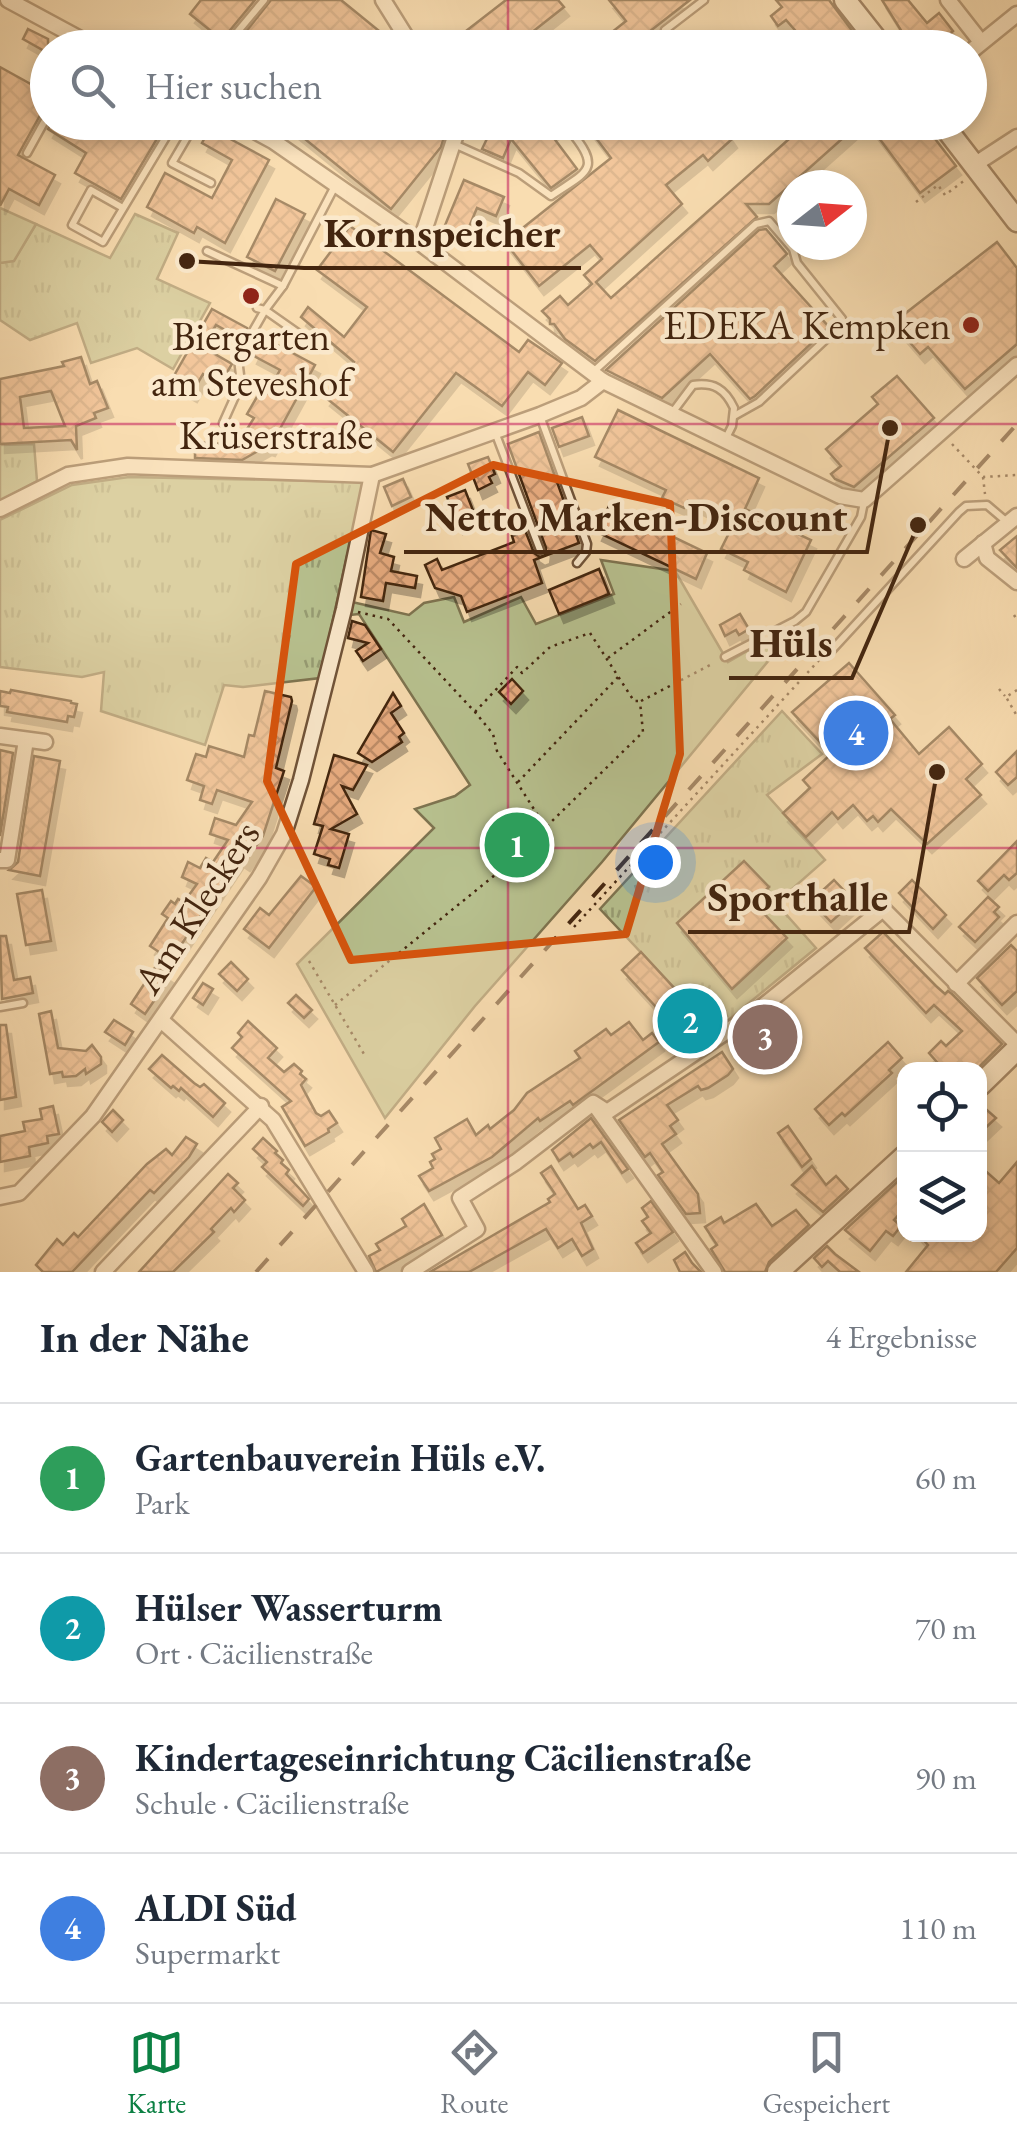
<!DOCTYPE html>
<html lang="de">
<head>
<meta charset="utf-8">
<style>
	body { margin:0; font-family:"EB Garamond",serif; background:#f2f2f3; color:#1f2937 }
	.controls { position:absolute; right:30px; bottom:30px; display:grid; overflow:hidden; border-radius:20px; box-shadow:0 5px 15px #0003 }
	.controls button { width:90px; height:90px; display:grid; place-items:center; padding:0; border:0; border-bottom:2px solid #e0e1e3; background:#fff; color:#1f2937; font:50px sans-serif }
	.compass { position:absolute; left:777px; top:170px; width:90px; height:90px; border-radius:50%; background:#fff; box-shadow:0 5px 15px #0003; rotate:73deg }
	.you { position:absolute; left:655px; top:862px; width:35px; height:35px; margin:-25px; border:8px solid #fff; border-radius:50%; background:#1a73e8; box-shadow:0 0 0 15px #1a73e833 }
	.badge { display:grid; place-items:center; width:65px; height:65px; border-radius:50%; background:#0b8043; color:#fff; font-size:32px; font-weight:700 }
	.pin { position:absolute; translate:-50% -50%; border:5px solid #fff; box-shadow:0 2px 10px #0006 }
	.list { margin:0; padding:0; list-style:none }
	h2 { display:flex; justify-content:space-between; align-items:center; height:130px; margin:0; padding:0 40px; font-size:42px }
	h2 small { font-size:32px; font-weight:400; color:#747a83 }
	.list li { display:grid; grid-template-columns:65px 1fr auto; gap:30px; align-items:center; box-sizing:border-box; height:150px; padding:0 40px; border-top:2px solid #e0e1e3 }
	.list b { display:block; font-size:38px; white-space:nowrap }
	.list p { margin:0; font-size:32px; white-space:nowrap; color:#747a83 }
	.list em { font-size:32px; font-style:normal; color:#747a83 }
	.icon { flex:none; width:55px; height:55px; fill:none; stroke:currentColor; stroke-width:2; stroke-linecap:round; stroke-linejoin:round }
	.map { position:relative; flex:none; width:1017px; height:1272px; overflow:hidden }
	.search { position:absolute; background:#fff; box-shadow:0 5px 15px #0003; left:30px; right:30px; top:30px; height:110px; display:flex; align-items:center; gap:25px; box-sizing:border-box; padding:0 35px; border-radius:55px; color:#747a83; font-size:38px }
	.sheet { height:730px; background:#fff }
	nav { display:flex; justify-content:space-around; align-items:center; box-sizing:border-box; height:140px; border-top:2px solid #e0e1e3; background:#fff; font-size:28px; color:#747a83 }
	nav a { display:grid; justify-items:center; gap:5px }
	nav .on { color:#0b8043 }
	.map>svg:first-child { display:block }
</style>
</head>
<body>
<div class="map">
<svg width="1017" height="1272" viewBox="0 0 1017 1272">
	<defs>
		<pattern id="grass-tufts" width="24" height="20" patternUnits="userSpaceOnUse" patternTransform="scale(2.5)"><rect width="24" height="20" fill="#b8c290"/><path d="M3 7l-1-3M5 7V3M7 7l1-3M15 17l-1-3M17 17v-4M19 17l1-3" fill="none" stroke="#979d74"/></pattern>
		<pattern id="building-cross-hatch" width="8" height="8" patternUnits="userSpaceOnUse" patternTransform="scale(2.5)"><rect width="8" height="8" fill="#e8ac80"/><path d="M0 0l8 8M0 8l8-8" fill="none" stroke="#be8c67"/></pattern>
		<filter id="shadow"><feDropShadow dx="5" dy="9" stdDeviation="0" flood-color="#0004"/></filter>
	</defs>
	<rect width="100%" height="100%" fill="#f9ddb1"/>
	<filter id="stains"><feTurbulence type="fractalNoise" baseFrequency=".002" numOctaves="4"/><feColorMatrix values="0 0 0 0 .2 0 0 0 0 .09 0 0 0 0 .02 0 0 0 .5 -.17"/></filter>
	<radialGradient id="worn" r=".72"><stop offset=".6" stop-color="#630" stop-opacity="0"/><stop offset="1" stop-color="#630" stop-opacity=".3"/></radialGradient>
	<g fill="url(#grass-tufts)" stroke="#7e7450" stroke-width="2.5">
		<path d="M135,214l43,19 -21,46 53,24 -37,66 -36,-21 -46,15 -14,-40 -47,17 -30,-20v-57l14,-3 22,-36 74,34z"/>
		<path d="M34,444l3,37 -37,20v-56z"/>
		<path d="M129,477l239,5 -21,74 -27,122 -77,9 -19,-2 -19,60 -104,-34 3,-39 -22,5 -82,-10v-147l72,-35z"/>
		<path d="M782,711l40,43 -55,41 58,65 -49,43 40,45 -101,83 -115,-122z"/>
	</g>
	<g fill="#b8c290" stroke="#7e7450" stroke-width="2.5">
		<path d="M0,208l36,16 -22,37 -14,2z"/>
		<path d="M601,560l74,11 53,91 61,-35 4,4 -191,231 -127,144 -90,112 -88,-154 137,-136 -19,-19 40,-13 15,-11 -111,-171 -10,1 3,-13 57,13 15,-12 30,-6 10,25 57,-25 15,27 78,-30z"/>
	</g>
	<g fill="url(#building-cross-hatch)" stroke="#43250f" stroke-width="2.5" fill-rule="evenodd" filter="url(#shadow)">
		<path d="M201,0h54l-33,40 -32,-26z"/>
		<path d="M271,0h70l59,48h-167z"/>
		<path d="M506,0h52l6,7 -52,41h-34l-12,-17z"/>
		<path d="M609,0h81l-50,39 7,9h-55l34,-27z"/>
		<path d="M776,0h53l36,48h-46l-12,-16 -6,5 -15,-17 -8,6 -7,-10 11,-9z"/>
		<path d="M882,0h26l19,23 12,-10 14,18 -21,17h-20z"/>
		<path d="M28,29l20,10v14l-25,-14z"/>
		<path d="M0,67l38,21 10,-18v31l-30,54 37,20 -16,30 -30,-16 -9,17z"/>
		<path d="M52,122h115l-46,77 -46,-26 11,-20 -38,-24z"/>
		<path d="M284,122h165l-8,25 -50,62z"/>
		<path d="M495,122h69l-14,11 27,36 -26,19 -40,-49 -8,19 -21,-9z"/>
		<path d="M584,122h136l12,17 -24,22 -5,-6 -37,30 16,19 -86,78 15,16 197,-176h53l-92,82h-23l11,13 -162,144 -30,-22 -11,-15h-4v-5l-8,-8 18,-15 8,9 24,-21 -8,-9 18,-16 -12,-14 -51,41 -34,-44 106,-84z"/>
		<path d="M867,122h55l34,44 -36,27z"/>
		<path d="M210,128l59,32 -44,83 -28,-16 -3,6 -47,-26 18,-34 47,25 20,-38 -30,-17z"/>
		<path d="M464,180l40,17 -8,19 -19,-8 -13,31 -21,-9z"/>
		<path d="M276,199l29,15 -30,57 -28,-14z"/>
		<path d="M350,226l169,126 9,-12 34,23 -17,22 -17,-13 -26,34 -46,-33 -63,79 -68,-55 29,-35 -53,-45 7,-10 36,30 23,-30 -50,-37z"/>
		<path d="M766,229l21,25 -13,12 55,61 -74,69 -5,3 -40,-45 -48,44 -56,-28 153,-140z"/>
		<path d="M997,242l20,26v76l-52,45 -37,-42 -8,7 -27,-31z"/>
		<path d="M212,309l35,19 1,7 -7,4 -25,-14 -13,22 29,17 -12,20 -17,-10 -11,19 -21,-12z"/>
		<path d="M259,335l56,30 -45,82 -3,-1 -25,14 -47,-2v-16l32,2 17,-10 10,-16 -7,-4 14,-24 6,3 13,-23 -28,-15 4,-8 -4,-9z"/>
		<path d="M81,357l9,27 7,-3 11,27 -14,5 2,5 -20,8 1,24 -6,-10 -71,4v-65l64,-13 -2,-4zM51,391l14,35 -41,2 -4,-31z"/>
		<path d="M897,376l37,42 -80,69 -19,-8 -4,-5 10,-8 -15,-17 52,-45 -6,-7z"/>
		<path d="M618,410l141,68 -14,31 66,31 -25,52 -42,-22 4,-8 -27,-13 10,-20 -12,-6 1,-4 -6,-5 -26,-13 -4,7 -22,-10 4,-8 -71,-33z"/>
		<path d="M582,417l7,19 -30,11 -7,-19z"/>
		<path d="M539,432l40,111 -45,17 8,23 -75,29 -6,-16 -26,-8 -10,-23 12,-6 5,11 72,-28 -2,-6 8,-3 -6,-16 5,-2 15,38 6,4 5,-2 1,-7 -38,-104z"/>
		<path d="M488,457l7,17 -6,3 3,6 -14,7 -10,-26z"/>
		<path d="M403,479l8,18 -19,9 -8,-19z"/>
		<path d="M465,490l11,28 -18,7 -11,-28z"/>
		<path d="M609,506l98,47 -11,26 -99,-47z"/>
		<path d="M371,530l15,4 -6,19 14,4 -3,14 26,5 -2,12 -29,-5 -3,18 -22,-4z"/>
		<path d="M1017,536v32l-17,-18z"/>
		<path d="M599,569l10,25 -50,20 -10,-24z"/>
		<path d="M740,614l9,15 -10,6 -3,-5 -11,6 -5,-11z"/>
		<path d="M352,621l13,4 16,24 -18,12 -7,-10 12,-8 -20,-5z"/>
		<path d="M849,663l46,52 -5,4 29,35 30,-27 33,37 -16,15 15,16 -54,49 -36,-35 -13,13 -5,-6 -6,5 -14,-16 -15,14 -6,-7 -26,25 -23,-24 27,-25 -7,-8 28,-26 -39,-42z"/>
		<path d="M512,679l11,12 -12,13 -12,-12z"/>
		<path d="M11,690l60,11v2l6,1 -3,13 -6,-1 -1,6 -60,-10 1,-5 -8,-1v-15l10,2z"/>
		<path d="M265,691l26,6 1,4 -16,67 8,3 -21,65 -18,26 -6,-4 -68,102 -21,-14 18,-28 -6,-4 9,-13 4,3 3,-5 6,3 13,-18 -15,-7 6,-15 12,6 6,-10 7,4 15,-22 -18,-6 5,-16 21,7 16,-23 -35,-12 -5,14 -12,-4 4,-14 -17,-6 9,-26 10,3 3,-11 35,11 5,-22 5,1z"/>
		<path d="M393,693l8,13 -10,7 13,20 -5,4 3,5 -30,20 -14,-9z"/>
		<path d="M0,750l13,3 -13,83z"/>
		<path d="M1017,751v26l-9,8 -12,-13z"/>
		<path d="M334,755l33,10 -14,25 -11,-4 15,28 -26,15 18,5 -10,34 -11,-3 2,-6 -16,-5 9,-28 -9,-2z"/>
		<path d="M34,756l26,5 -20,115 -31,-6 9,-8z"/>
		<path d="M1017,841v32l-8,7 -5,-5 -16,16 -10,-10z"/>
		<path d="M744,861l25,26 -16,15 34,36 -55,51 -55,-66z"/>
		<path d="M301,876l15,11 -47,61 -25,-19 16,-21 9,7z"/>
		<path d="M834,880l20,21 -23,21 -20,-21z"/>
		<path d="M912,880l34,35 -13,14 -34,-36z"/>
		<path d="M42,890l9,51 -25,4 -9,-51z"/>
		<path d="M988,897l11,10 -5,5 5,5 -24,25 -16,-15z"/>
		<path d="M883,932l53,54 9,8 3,-3 4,3 50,50 -26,26h-32l-15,-17 12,-12 5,5 16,-15 -28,-26 -8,8 -61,-65z"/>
		<path d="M0,936h6l8,44 16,-3 3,16 -31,6z"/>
		<path d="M1011,945l6,6v40l-15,14 -25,-27z"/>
		<path d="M641,952l34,37 -19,18 -34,-37z"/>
		<path d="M231,962l17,17 -11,12 -18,-17z"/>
		<path d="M156,966l15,10 -26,38 -14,-10z"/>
		<path d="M203,983l10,6 -10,16 -10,-7z"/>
		<path d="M296,995l16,15 -8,8 -16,-15z"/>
		<path d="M779,1009l15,16 -37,35 -15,-16 14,-13 -3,-4 10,-7 2,3z"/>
		<circle cx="690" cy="1021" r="10"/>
		<path d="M51,1011l7,37 28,3 6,-6 9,12v7l-15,10 -1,-5 -9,7 -13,1 -1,-5 -12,2 -11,-60z"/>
		<path d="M114,1020l19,12 -8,13 -20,-13z"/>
		<path d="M248,1021l29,27 -9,10 16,14 10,-8 8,7 -2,3 6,5 -5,6 15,28 5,3 8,-5 8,12 -9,6 1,3 -24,14 -23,-39 9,-6 -59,-53 10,-11 -4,-4z"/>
		<path d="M629,1022l14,18 9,-7 7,9 -86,63 -3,-4 -30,20 -2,-3 -46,39 -63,34 -10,-15 14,-8 -3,-6 5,-3 -3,-5 9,-5 -6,-11 32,-19 9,16 12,-10 2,4 24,-19 13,-17 53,-35 -5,-7 31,-22 5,6z"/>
		<path d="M0,1025h6l10,72 -16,3z"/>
		<path d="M888,1042l14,16 -13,12 3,3 -47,43 -3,-3 -13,12 -14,-16z"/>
		<path d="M722,1052l11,17 -5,6 -20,13 -7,2 -3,-4 -31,19 11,15 -8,6 6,8 -14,10 36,50 2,19 -14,1 -28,-39 5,-3 -13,-19 -5,4 -26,-37z"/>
		<path d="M162,1055l32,28 6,4 4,-3 21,19 -12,14 -32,-29 -2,3 -6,-5 -2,2 -22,-19z"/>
		<path d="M980,1104l16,14 -16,15z"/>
		<path d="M53,1106l6,28 -12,2 1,7 -19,4 1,9 -30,6v-26l25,-5 -2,-9 19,-3 -2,-10z"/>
		<path d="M113,1110l10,10 -11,12 -10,-10z"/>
		<path d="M591,1118l37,51 -6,4 -21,-31 -8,6 -3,-4 -17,13 -3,-4 -11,8 -7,-11z"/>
		<path d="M788,1126l23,33 -9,8 -24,-34z"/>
		<path d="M186,1137l11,7 -8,13 -35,36 -4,-3 -78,82h-29l-7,-7 21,-26 6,6 11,-12 4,4 69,-73 19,-15 6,6z"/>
		<path d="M263,1138l14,13 -2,2 8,7 -2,3 8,7 -3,4 23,25 -6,7 -41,-39 5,-5 -14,-13z"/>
		<path d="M1017,1162v86l-21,24h-90l22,-27 -10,-11h41l6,5 3,-5h12v-68l19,17z"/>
		<path d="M551,1166l27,43 7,-4 7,11 -11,7 12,26 -11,7 -10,-17 -14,9 -12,-19 -77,43h-39l120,-70 -2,-3 7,-5 -14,-21z"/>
		<path d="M812,1166l14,19 10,-9 12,13 -25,23 -31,-27z"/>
		<path d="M228,1174l10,9 -5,5 12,12 -11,12 -3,-4 -20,21 3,3 -41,40h-34z"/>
		<path d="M897,1182l7,7v20l-10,11 7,6 -8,10 -7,-5 -16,20 -25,-21z"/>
		<path d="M651,1201l22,31 -30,21 -7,-10 15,-10 -9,-12 6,-4 -6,-9z"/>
		<path d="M424,1204l18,31 -66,37 -7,-16 11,-6 -4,-6 30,-18 -4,-7z"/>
		<path d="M756,1204l16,22 24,-16 13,15 -40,37 -4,10h-40l-14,-23 6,-4 -12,-18 16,-10 3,6z"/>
		<path d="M827,1246l8,8 24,18h-19l-12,-11 -6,6 -8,-9z"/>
		<path d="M685,1252l7,11 9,9h-21l-6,-12z"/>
	</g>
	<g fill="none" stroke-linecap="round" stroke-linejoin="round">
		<defs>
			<g id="lane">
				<path d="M665,30l39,-30"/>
				<path d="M224,48l40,-48"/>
				<path d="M196,122l-24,41 39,20"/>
				<path d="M454,144l65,29 32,23c35,-24 52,-26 20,-64"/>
				<path d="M27,153l21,-38"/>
				<path d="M123,208l-32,-18 -19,35 31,17 72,-120"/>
				<path d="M207,251l76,35"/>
				<path d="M253,331l12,-21 -8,-2"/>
				<path d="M302,336l-37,-26 18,-24 52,-100"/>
				<path d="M593,372l163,-148 13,-3 24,28 4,14 45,56 -1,6 -82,77 -25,14"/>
				<path d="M672,413l21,-28c21,-3 32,4 41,23l-2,18 -7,14"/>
				<path d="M540,416l47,128 -1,8 -9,11"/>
				<path d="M223,423l18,-40 -3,-24 9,-17"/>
				<path d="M495,432l45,118"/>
				<path d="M831,651l128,-139 7,-6 21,-1 20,17"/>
				<path d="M725,657l70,-36 11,-9 55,-95 3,-15"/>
				<path d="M0,1007l23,-4"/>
			</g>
			<g id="street">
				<path d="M8,0l89,48"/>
				<path d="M383,0l30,48"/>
				<path d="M948,0l33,42"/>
				<path d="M970,52l47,-38"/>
				<path d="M238,122l35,19 147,102 183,138 237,115 24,4 153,-135"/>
				<path d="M974,165l43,-28"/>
				<path d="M420,243l40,-121"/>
				<path d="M0,509l68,-34 60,-9 244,9 168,-60 41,-17 22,-17"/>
				<path d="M983,543l4,15 30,24"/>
				<path d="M964,559l53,-43"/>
				<path d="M0,736l45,6"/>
				<path d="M0,860h7l19,-120"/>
				<path d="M956,984l61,-61"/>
				<path d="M162,1021l111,99 93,152"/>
				<path d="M597,1108l117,164"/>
				<path d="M0,1197l19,-4 74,-77 166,-238 25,-44 17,-54 43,-171 28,-134"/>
				<path d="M103,1272l158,-166"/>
				<path d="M410,1272l67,-43 -17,-31 56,-36 77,-59 14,9 150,-101 126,-102 134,135"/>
			</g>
			<g id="secondary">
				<path d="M845,0l38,48"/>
				<path d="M941,122l76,99"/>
				<path d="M980,1085l37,-36"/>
				<path d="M778,1272l126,-115"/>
			</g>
		</defs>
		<use href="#lane" stroke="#705338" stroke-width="11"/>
		<use href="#street" stroke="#705338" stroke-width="19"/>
		<use href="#secondary" stroke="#43250f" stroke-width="25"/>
		<g stroke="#43250f" stroke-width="2.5" stroke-dasharray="2.5 5" stroke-linecap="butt">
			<path d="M916,202l22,-17 7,10 20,-15"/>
			<path d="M952,444l31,33 34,-2"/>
			<path d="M983,477l2,17"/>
			<path d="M358,612l30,7 87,93 18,22 4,17 47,74"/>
			<path d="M1014,615l3,5"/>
			<path d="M608,658l73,-54"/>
			<path d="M999,689l6,7"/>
			<path d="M1017,690l-11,7 11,19"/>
			<path d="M641,701l73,-38"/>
			<path d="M475,712l42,-45 5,6 28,-26 40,-14 44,68h4"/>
			<path d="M518,782l101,-106"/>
			<path d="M574,927l247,-269"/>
			<path d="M309,961l55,93"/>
			<path d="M335,1005l171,-139 137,-134 -3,-30"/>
		</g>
		<use href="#lane" stroke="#fbe9cc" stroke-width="6"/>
		<use href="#street" stroke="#fbe9cc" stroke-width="14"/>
		<use href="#secondary" stroke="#fbe9cc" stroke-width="20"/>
		<path stroke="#43250f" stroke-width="4" stroke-dasharray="18 18" stroke-linecap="butt" d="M256,1272l761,-848"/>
	</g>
	<path d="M0 0H1017V1272H0ZM493,465l177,39 10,250 -54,180 -275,26 -84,-179 29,-217z" fill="#f9ddb1" fill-opacity=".55" fill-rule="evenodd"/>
	<path fill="none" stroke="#d8540c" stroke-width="8" stroke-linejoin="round" d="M493,465l177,39 10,250 -54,180 -275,26 -84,-179 29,-217z"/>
	<path fill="none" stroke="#c2185b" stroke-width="2.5" stroke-opacity="0.55" d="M508,0v48M508,122v1150M0,424h1017M0,848h1017"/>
	<g fill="#8f2418" stroke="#fbe9cc" stroke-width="4">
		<circle cx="251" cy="296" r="10"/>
		<circle cx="971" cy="325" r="10"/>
	</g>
	<g text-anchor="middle" stroke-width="9" stroke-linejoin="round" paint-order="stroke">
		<g font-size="40" fill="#43250f" stroke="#fbe9cc" text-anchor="end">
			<text x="951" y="339">EDEKA Kempken</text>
			<text x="251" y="350" text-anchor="middle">Biergarten<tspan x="251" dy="46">am Steveshof</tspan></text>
		</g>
		<g font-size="40" fill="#43250f" stroke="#fbe9cc">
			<text x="276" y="449">Krüserstraße</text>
			<text transform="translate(196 907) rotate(-57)" y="14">Am Kleckers</text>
		</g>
	</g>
	<path fill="none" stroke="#43250f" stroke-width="4" d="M187 261L304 268H581M890 428L867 552H404M918 525L852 678H729M937 772L909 932H688"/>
	<g fill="#43250f" stroke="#fbe9cc" stroke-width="4">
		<circle cx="187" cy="261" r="10"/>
		<circle cx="890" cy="428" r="10"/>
		<circle cx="918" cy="525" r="10"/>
		<circle cx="937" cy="772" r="10"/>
	</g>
	<g font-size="42" text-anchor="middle" font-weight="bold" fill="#43250f" stroke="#fbe9cc" stroke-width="9" stroke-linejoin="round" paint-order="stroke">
		<text x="442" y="247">Kornspeicher</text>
		<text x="636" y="531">Netto Marken-Discount</text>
		<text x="791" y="657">Hüls</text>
		<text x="798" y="911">Sporthalle</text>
	</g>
	<rect width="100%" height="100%" filter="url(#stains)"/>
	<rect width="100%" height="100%" fill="url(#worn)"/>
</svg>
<div class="controls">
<button><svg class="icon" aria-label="locate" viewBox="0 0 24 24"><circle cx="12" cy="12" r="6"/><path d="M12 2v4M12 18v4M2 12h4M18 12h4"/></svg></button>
<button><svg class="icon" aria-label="layers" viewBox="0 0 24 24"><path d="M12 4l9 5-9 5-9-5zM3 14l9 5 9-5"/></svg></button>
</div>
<svg class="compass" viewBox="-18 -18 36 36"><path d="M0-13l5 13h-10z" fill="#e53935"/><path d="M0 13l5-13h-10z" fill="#747a83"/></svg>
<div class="you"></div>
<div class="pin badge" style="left:517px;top:845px;background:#2e9e5b">1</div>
<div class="pin badge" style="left:690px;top:1021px;background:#0f9aa8">2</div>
<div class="pin badge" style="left:765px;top:1037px;background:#8d6e63">3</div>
<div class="pin badge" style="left:856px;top:733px;background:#3f7fe0">4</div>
<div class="search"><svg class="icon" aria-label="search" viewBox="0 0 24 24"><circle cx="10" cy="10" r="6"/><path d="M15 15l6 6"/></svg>Hier suchen</div>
</div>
<section class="sheet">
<h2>In der Nähe<small>4 Ergebnisse</small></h2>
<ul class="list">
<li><span class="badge" style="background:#2e9e5b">1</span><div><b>Gartenbauverein Hüls e.V.</b><p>Park</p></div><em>60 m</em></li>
<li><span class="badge" style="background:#0f9aa8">2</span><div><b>Hülser Wasserturm</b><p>Ort · Cäcilienstraße</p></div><em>70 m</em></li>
<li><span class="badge" style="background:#8d6e63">3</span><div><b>Kindertageseinrichtung Cäcilienstraße</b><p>Schule · Cäcilienstraße</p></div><em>90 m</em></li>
<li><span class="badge" style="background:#3f7fe0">4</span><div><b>ALDI Süd</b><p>Supermarkt</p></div><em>110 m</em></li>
</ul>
</section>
<nav>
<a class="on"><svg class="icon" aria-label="map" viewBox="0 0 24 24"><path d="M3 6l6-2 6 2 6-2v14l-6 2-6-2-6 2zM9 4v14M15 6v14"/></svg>Karte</a>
<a><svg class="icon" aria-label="directions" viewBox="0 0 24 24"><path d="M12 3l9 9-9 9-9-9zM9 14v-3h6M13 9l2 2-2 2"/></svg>Route</a>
<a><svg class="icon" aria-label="saved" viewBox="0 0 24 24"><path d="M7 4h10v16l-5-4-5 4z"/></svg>Gespeichert</a>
</nav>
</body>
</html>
